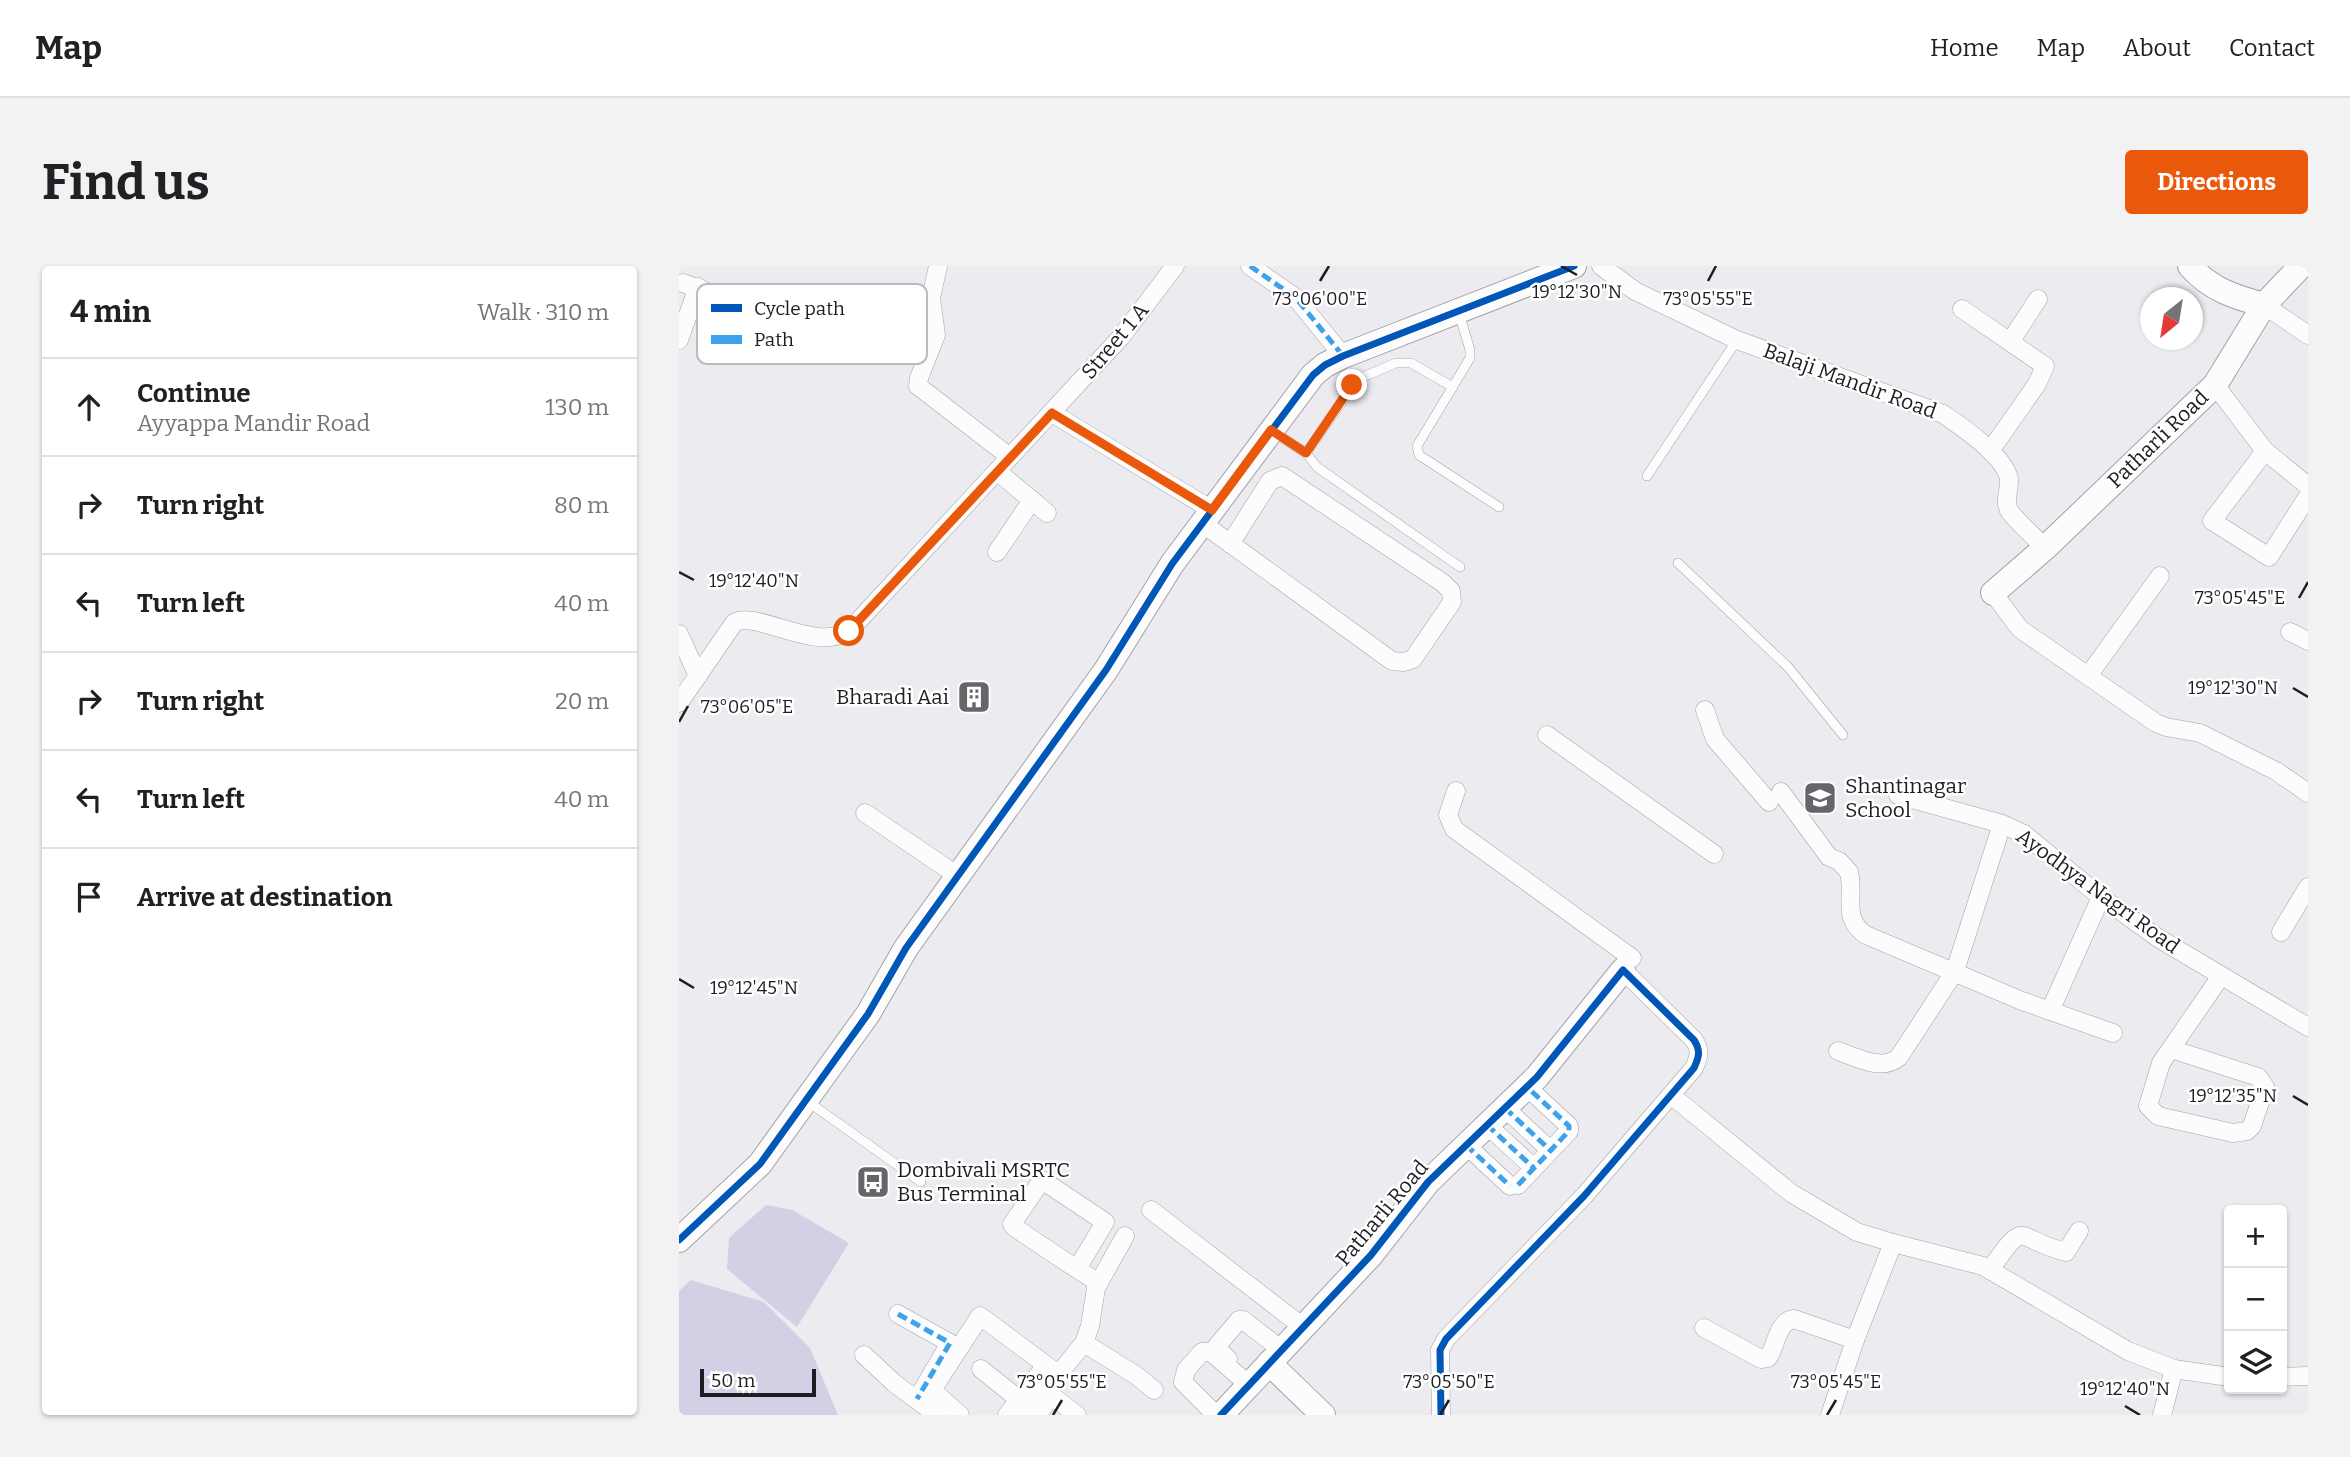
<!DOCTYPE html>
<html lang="en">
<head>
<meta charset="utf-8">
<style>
	body { margin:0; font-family:Bitter,serif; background:#f2f2f2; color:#202124 }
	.controls { position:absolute; right:21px; bottom:21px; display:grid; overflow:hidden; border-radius:7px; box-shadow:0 2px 5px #0004 }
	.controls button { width:63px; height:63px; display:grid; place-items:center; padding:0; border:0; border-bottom:2px solid #e0e0e0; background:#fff; color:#202124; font:35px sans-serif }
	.compass { position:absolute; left:1461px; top:21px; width:63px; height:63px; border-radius:50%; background:#fff; box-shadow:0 2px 5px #0004; rotate:210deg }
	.scale { position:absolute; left:21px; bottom:18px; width:116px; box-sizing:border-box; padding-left:7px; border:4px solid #1e1d21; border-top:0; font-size:19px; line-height:24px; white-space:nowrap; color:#1e1d21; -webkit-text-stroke:5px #fff; paint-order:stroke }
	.stop { position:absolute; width:21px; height:21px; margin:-16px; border:5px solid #ea580c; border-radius:50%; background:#fff }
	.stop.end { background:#ea580c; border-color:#fff; box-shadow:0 2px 7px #0008 }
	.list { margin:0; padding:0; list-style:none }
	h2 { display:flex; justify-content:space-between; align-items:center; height:91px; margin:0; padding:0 28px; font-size:30px }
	h2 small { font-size:23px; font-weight:400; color:#757577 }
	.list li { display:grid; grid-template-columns:46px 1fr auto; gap:21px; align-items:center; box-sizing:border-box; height:98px; padding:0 28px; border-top:2px solid #e0e0e0 }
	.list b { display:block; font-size:26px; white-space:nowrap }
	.list p { margin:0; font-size:23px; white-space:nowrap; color:#757577 }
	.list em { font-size:23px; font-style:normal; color:#757577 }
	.icon { flex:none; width:38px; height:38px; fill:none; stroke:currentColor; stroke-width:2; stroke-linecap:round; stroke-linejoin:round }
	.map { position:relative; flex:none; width:1629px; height:1149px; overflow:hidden; border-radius:7px }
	header { display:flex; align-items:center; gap:42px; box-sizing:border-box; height:98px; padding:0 35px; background:#fff; border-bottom:2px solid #e0e0e0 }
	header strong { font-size:33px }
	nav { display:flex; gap:38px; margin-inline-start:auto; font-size:24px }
	.intro { display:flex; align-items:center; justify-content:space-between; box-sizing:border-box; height:168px; padding:0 42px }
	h1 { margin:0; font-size:49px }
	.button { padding:18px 32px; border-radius:7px; background:#ea580c; color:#fff; font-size:24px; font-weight:700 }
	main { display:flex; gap:42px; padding:0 42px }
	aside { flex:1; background:#fff; border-radius:7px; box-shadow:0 2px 5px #0004 }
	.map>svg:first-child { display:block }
</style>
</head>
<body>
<header>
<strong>Map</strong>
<nav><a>Home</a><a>Map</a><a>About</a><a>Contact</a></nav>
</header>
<div class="intro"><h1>Find us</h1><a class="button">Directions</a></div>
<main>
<aside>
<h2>4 min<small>Walk · 310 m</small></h2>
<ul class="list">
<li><svg class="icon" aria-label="ahead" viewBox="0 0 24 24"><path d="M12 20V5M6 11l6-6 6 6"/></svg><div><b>Continue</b><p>Ayyappa Mandir Road</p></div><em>130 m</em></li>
<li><svg class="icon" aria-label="right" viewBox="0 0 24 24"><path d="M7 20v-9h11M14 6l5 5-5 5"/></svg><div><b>Turn right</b></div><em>80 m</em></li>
<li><svg class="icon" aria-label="left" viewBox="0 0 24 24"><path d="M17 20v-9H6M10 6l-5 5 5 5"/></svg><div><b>Turn left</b></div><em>40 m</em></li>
<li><svg class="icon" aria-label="right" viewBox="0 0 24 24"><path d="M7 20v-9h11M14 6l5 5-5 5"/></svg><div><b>Turn right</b></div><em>20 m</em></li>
<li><svg class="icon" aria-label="left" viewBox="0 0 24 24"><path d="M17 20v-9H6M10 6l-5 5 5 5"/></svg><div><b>Turn left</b></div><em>40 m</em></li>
<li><svg class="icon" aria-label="arrive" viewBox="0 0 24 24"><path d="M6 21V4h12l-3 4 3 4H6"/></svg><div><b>Arrive at destination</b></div></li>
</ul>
</aside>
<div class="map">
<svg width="1629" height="1149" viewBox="0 0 1629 1149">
	<rect width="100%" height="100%" fill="#ecebf0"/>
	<g fill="#d4cfe4">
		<path d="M87,939l26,5 57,33 -52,84 -70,-58 2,-31z"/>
		<path d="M12,1014l73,22 46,46 28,67h-159v-124z"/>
	</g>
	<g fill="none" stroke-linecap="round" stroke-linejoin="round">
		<defs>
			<g id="lane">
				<path d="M780,47l11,37v8l-53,88 2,9 80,52"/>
				<path d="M593,165l34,22 11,14 143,100"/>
				<path d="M627,187l52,-74 38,-16h15l42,24"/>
				<path d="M968,210l90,-136"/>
				<path d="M999,297l110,104 55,68"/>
				<path d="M128,835l114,81"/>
			</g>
			<g id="street">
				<path d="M259,0l-7,32 5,37 -17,43 -1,8 92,71"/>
				<path d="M571,0l46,32 47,58"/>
				<path d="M922,0l34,25 102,49 206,74c19,13 61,41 66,65 1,11 -6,23 1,33 10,13 24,24 35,36"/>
				<path d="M4,17l108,40"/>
				<path d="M1585,39l44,30"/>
				<path d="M1283,43l83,57 -8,18 -47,67"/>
				<path d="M0,74l19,-53"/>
				<path d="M1331,76l28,-43"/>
				<path d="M1536,119l50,66 43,35"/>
				<path d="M373,147l160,97"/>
				<path d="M1586,185l-53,70 57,36 39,-61"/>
				<path d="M318,205l50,42"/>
				<path d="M523,257l190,138 12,1 9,-3 39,-57 -1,-11 -8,-8 -161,-107 -12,5 -40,63"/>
				<path d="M318,286l35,-52"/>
				<path d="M1314,327l27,36 136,94 10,4 34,6 76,38 32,22"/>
				<path d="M1611,366l18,9"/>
				<path d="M0,368l19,42"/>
				<path d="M1409,410l72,-100"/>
				<path d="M0,437l55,-80c21,-14 80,30 115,8l272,-294 54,-71"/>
				<path d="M1026,444l10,29 54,63"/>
				<path d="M868,469l167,119"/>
				<path d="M777,525l-8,24 6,14 178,129"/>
				<path d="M1102,526l48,65 10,4 10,11c6,25 -8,46 17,63l156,66 91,32"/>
				<path d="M1219,529l104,29 22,10 77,63 57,41 150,89"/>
				<path d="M186,547l93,63"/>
				<path d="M1602,666l27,-45"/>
				<path d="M1371,745l51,-114"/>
				<path d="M1492,783l87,28 7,10 -13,39 -5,5 -14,2 -75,-17 -10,-10 13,-43 60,-87"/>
				<path d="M1159,785c18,6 45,21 61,6l56,-86 47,-147"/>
				<path d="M992,829l120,98 66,39 36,11 90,23 145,85 46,18 55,8"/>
				<path d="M826,842l45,42"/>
				<path d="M808,859l47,43"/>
				<path d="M787,879l44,41"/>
				<path d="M839,919l51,-54v-5l-42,-39"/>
				<path d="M472,944l152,117"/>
				<path d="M398,1003l28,-47 -63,-42 -30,44 2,3c28,19 56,38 85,56"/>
				<path d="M1311,1004c38,-55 24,-30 76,-18l13,-21"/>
				<path d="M219,1048l52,29 -33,56"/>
				<path d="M1025,1062l57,31 7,-1c9,-13 9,-37 26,-39l61,21"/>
				<path d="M405,1077l53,33 17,14"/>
				<path d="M185,1089l30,28 43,32"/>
				<path d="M549,1093l-12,-12 23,-27h4l39,30"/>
				<path d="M302,1103l46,37"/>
				<path d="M1603,1111l26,-1"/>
				<path d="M360,1146l13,-16 25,19"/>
				<path d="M281,1149l-28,-25 48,-74 78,58"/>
				<path d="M328,1149l39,-50"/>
				<path d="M346,1149l59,-72 6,-17 6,-38 29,-52"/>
				<path d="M537,1149l-33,-33 3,-12 16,-18h9l38,33"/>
				<path d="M762,1149l-1,-65 6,-11 138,-143 110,-128c5,-11 7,-17 0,-28l-71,-70"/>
				<path d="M1151,1149l25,-75 38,-97"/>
				<path d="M1483,1149l12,-46"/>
			</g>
			<g id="secondary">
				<path d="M1511,0c21,24 45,31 74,39"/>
				<path d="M1314,327l52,-45 170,-163 49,-80 37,-39"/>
				<path d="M0,974l81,-76 108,-150 38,-66 200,-278 66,-106 141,-189 12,-10 18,-9 231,-90"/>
				<path d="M590,1097l54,52"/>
				<path d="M542,1149l150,-160 57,-73 109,-105 86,-107"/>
			</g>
		</defs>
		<use href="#lane" stroke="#a3a2a6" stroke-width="10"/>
		<use href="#street" stroke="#a3a2a6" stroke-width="19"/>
		<use href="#secondary" stroke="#a3a2a6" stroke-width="26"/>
		<use href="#lane" stroke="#fcfcfd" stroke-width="9"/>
		<use href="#street" stroke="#fcfcfd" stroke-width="18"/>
		<use href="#secondary" stroke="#fcfcfd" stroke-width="24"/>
		<g stroke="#3da2ea" stroke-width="5" stroke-dasharray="10 5" stroke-linecap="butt">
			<path d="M571,0l46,32 47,58"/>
			<path d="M826,842l45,42"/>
			<path d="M808,859l47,43"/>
			<path d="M787,879l44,41"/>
			<path d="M839,919l51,-54v-5l-42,-39"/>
			<path d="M219,1048l52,29 -33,56"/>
		</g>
		<defs>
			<g id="cycleway">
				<path d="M0,974l81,-76 108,-150 38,-66 200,-278 66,-106 141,-189 12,-10 18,-9 231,-90"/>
				<path d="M542,1149l150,-160 57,-73 109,-105 86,-107 71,70c7,11 5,17 0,28l-110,128 -138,143 -6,11 1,65"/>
			</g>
		</defs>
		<use href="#cycleway" stroke="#fff" stroke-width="11"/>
		<use href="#cycleway" stroke="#0057b8" stroke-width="7"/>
	</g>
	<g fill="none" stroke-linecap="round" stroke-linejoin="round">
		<path stroke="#ea580c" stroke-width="9" d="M170,365l203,-218 160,97 59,-80 35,23 46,-68"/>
	</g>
	<path fill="none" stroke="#1e1d21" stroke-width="2.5" d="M882,0l16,9M641,15l9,-15M1029,15l8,-15M0,306l15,8M1620,332l9,-16M1614,422l15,9M0,456l9,-16M0,713l15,9M1614,830l15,9M1446,1140l15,9M374,1149l9,-15M761,1149l9,-15M1148,1149l9,-15"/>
	<defs>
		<symbol id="building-square" viewBox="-11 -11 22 22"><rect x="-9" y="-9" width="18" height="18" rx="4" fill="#666569" stroke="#fff"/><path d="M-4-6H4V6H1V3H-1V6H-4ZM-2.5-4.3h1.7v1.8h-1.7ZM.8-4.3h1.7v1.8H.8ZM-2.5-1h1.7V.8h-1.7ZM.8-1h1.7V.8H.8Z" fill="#fff"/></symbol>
		<symbol id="school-square" viewBox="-11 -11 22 22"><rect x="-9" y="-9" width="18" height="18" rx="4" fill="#666569" stroke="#fff"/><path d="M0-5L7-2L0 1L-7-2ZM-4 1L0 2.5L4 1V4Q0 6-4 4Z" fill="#fff"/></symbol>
		<symbol id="bus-square" viewBox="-11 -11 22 22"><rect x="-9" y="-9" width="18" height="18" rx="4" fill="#666569" stroke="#fff"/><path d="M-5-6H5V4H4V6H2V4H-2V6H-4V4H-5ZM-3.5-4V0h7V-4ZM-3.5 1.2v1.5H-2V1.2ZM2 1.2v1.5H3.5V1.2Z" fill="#fff"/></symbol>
	</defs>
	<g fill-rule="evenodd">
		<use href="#building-square" x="276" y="412" width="38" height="38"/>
		<use href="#school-square" x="1122" y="513" width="38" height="38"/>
		<use href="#bus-square" x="175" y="897" width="38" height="38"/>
	</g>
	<g text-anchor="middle" stroke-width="5" stroke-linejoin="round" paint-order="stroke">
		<g font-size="21" fill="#1e1d21" stroke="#fff">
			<text transform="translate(436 75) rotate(-50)" y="7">Street 1 A</text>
			<text transform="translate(1171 115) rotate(20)" y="7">Balaji Mandir Road</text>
			<text transform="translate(1479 173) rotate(-44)" y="7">Patharli Road</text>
			<text transform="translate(1419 625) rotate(36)" y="7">Ayodhya Nagri Road</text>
			<text transform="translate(703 947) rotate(-50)" y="7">Patharli Road</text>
		</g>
		<g font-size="21" fill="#1e1d21" stroke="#fff" text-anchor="start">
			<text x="270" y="438" text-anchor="end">Bharadi Aai</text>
			<text x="1166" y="527">Shantinagar<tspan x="1166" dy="24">School</tspan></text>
			<text x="218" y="911">Dombivali MSRTC<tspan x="218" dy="24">Bus Terminal</tspan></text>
		</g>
	</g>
	<rect x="18" y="18" width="230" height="80" rx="10" fill="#fff" stroke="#bcbbbc" stroke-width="2"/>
	<rect x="32" y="38" width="31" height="8" fill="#0057b8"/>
	<rect x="32" y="69" width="31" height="9" fill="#3da2ea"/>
	<g font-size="19" fill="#1e1d21">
		<text x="75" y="49">Cycle path</text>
		<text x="75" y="80">Path</text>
	</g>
	<g font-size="18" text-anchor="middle" fill="#1e1d21" stroke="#fff" stroke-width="5" stroke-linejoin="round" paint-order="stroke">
		<text x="898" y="32">19°12'30"N</text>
		<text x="641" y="39">73°06'00"E</text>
		<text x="1029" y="39">73°05'55"E</text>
		<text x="75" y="321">19°12'40"N</text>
		<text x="1561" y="338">73°05'45"E</text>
		<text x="1554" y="428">19°12'30"N</text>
		<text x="68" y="447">73°06'05"E</text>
		<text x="75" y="728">19°12'45"N</text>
		<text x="1554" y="836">19°12'35"N</text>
		<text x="383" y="1122">73°05'55"E</text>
		<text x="770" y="1122">73°05'50"E</text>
		<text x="1157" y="1122">73°05'45"E</text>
		<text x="1446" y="1129">19°12'40"N</text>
	</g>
</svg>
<div class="controls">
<button>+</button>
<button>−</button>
<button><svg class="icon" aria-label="layers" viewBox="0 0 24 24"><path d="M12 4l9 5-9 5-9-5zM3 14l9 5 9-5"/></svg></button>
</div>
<svg class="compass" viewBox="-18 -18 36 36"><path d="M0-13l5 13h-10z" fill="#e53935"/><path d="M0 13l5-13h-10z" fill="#757577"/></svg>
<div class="scale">50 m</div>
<div class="stop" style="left:170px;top:365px"></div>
<div class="stop end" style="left:673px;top:119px"></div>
</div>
</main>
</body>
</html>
